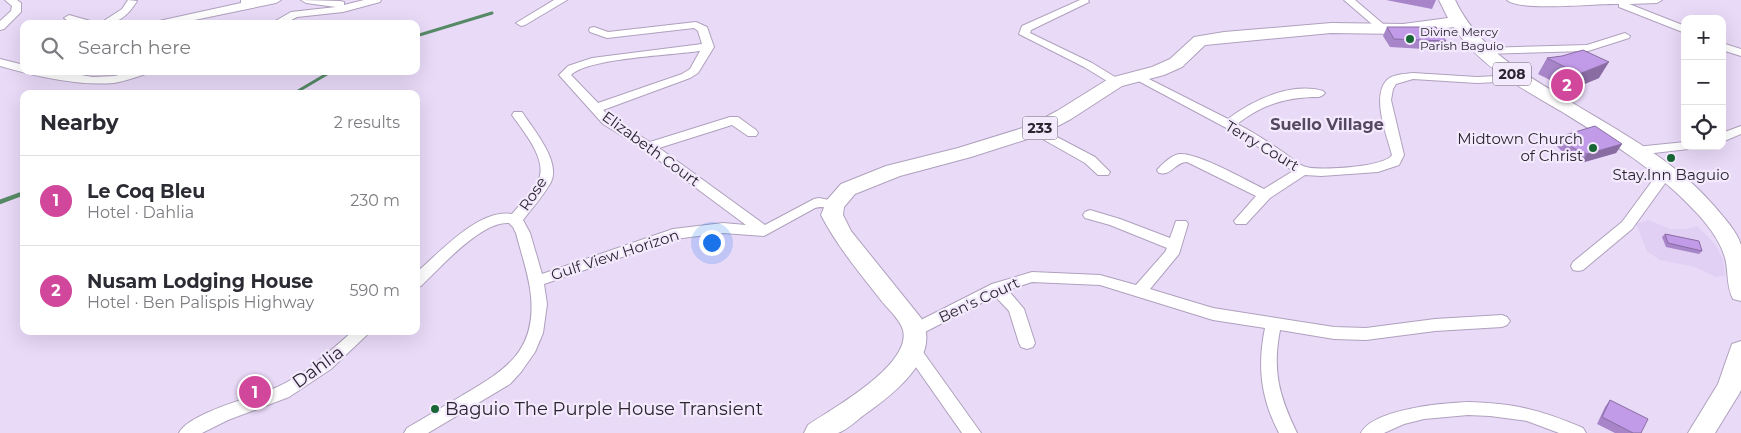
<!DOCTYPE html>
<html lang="en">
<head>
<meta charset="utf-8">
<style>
	body { margin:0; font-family:Montserrat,sans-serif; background:#f7f7f7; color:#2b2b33 }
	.controls { position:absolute; right:15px; top:15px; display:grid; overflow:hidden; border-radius:10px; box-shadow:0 5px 20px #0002 }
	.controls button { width:45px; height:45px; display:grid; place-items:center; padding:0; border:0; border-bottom:1px solid #e1e1e2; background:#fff; color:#2b2b33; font:25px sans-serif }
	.you { position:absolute; left:711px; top:242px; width:18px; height:18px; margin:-12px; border:4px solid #fff; border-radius:50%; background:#1a73e8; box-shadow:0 0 0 8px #1a73e833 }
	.badge { display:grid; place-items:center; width:32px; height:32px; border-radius:50%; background:#0b8043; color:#fff; font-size:16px; font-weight:700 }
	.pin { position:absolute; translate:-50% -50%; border:2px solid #fff; box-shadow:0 1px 5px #0006 }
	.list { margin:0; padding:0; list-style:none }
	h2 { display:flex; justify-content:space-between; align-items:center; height:65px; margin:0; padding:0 20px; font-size:21px }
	h2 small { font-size:16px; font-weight:400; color:#7c7c81 }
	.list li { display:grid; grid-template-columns:32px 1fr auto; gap:15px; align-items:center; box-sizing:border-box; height:90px; padding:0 20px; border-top:1px solid #e1e1e2 }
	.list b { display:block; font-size:19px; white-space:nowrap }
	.list p { margin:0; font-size:16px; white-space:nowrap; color:#7c7c81 }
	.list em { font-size:16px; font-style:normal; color:#7c7c81 }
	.icon { flex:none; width:28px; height:28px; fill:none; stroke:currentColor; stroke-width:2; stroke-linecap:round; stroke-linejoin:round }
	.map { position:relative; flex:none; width:1741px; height:433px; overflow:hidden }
	.search { position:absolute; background:#fff; box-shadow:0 5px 20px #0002; left:20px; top:20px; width:400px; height:55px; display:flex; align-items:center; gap:12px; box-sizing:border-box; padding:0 18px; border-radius:10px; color:#7c7c81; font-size:19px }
	.panel { position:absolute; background:#fff; box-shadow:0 5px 20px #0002; left:20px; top:90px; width:400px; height:245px; border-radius:10px }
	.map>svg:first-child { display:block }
</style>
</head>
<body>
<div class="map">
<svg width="1741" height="433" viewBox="0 0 1741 433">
	<rect width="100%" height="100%" fill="#e9daf8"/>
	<path fill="#e1cff4" d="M1648,220l22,9h17l10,-3 19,19 7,15 2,15 -9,2 -21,-10 -35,-7 -13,-9 -11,-27z"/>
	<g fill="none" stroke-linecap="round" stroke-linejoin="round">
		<g stroke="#568a66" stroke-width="3">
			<path d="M416,36l76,-23"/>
			<path d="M293,94l39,-23"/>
		</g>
		<path stroke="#568a66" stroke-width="4.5" d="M0,202l24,-9"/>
		<defs>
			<g id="street">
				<path d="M5,0h12l4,3v9l-17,17 -4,1v-9l11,-10 1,-5z"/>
				<path d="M128,0l9,1c-10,16 -19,23 -38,23l23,-15z"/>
				<path d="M241,0h40l-5,3 -101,21h-21l5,-3 82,-18z"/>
				<path d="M301,0l39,1 4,1v3l20,-5h17l-1,2 -37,10 -46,5 -13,7h-14l21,-12 45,-5 -30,-4z"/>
				<path d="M554,0h13l-42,25 -4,1 -5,-3z"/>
				<path d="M1080,0h8l1,2 -58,28 -1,3 62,30 28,17 2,2 -2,2h-8l-28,-17 -65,-33 3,-8z"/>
				<path d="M1344,0h11l34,29 -5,3 -4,-1z"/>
				<path d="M1507,0h155l-5,3 -28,1 56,22v7l-66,-26v-3c-22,-1 -99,8 -112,-4z"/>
				<path d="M69,15l25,7 1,2c-11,0 -23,1 -31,-6z"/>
				<path d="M696,22l11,5 7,20 -16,26 -8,5 -87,32 8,8 39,24 80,-25h8l18,13 2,3 -2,3h-8l-16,-11 -73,23 106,77 49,-26 5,-1 20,4 2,3 -2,3c-9,2 -16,-3 -24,0l-51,28 -41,-3 -49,6 -130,45 3,20 -4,29 -8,19 -14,20 -11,12 -82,49h-24l3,-5c19,-11 37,-22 56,-33 42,-25 73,-43 68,-99 -2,-21 -10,-43 -15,-63l-3,-6 -4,-4c-28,-2 -69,45 -88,63l-5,1v-14c23,-20 63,-65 96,-59 8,-10 22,-22 27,-35 8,-21 -16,-48 -27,-64l2,-3h8c11,17 39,49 29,70 -7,13 -19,26 -28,38l7,13 12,41 131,-45 50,-6 23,2 -101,-75 -42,-26 -44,-49 9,-9 24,-8 110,-14 -4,-13 -4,-3 -87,10 -17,-6 -1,-2 1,-2 4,-1 14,5zM700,51l-10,18 -8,5 -84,29 -27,-28c17,-17 102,-20 129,-24z"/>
				<path d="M1625,33l5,3 -1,2 -41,13 -105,3 -6,-3 6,-3 104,-3z"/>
				<path d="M1722,43l19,6v7l-19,-6z"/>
				<path d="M0,59l24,6v6h32l37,6 22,-1 16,-5h19l-2,2c-11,4 -23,8 -34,10 -38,3 -79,-7 -114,-17z"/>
				<path d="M1413,73l64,4 42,-2 6,3 -6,3 -42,2 -64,-4 -17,5 -3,5 -2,11 13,55 -5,10 -21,7 -57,4 -16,-1 -35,23 -24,26h-10l-2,-3 22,-25 -69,-34c-12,0 -15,14 -28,11l-2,-3c5,-6 15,-15 22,-16 18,-2 67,26 85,35l29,-18 -46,-32 -116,-62 2,-2h8l87,44c25,-19 63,-37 95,-28l2,2 -2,2 -4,2c-32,0 -56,7 -82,27 16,8 31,18 46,28 7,5 15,13 23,15 14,4 79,0 86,-12 -5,-19 -21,-59 -5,-75 6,-6 18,-6 26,-7z"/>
				<path d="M1036,126l59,31 15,15 -2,3h-10l-13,-12 -53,-30 -2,-3 2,-3z"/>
				<path d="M1741,126v8l-19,8v-9z"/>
				<path d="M1685,142v4h6l-2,3 -53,6 -6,-4 6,-4z"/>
				<path d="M1666,168l5,1 2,3 -2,3 -39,54 -49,41 -5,1 -5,-1 -2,-4 2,-4 49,-40 39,-53z"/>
				<path d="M1090,210l30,9 50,19 6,-17h10l2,3 -9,30 -29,35 63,19 121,19 32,1 69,-9 67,-4 5,2 3,4 -3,4 -5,2 -67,4 -69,9 -32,-1 -54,-9c-8,41 -1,66 17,103h-18c-18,-34 -22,-67 -14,-105l-52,-8 -113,-35 -68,-3 -24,8 16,19 11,34 -2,4 -6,2 -6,-2 -2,-4 -10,-32 -14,-15 -74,38 -6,2 -6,-2 -2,-4 2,-4 83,-42 40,-12 68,3 36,10 29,-33 2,-4 -57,-23 -25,-7 -2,-3 2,-3z"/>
				<path d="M353,331h18l-40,38 -42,28 -61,23 -26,13h-23c10,-20 75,-36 96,-45 30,-13 54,-36 78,-57z"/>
				<path d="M912,343l6,2 63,88h-19l-56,-80 -2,-4 2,-4z"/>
				<path d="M1468,402c45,1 74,8 115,26l3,5h-27l-32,-12 -37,-5 -22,-1 -44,4 -20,5 -20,9h-23c12,-24 82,-30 107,-31z"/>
			</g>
			<g id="primary">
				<path d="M1439,0h16c25,52 73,76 121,105 48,29 102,58 139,102 9,11 22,24 26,38 0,10 0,44 0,56l-8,-2c-6,-11 -5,-25 -7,-37 -4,-20 -20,-40 -34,-54 -37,-39 -83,-67 -128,-95 -39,-23 -85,-46 -110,-86l-51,7 -72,-1 -126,12 -23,22 -18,8 -42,11 -51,33 -28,15 -72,23 -71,19 -45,18 -11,13 -1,8 8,16 70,87c22,39 -29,77 -57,97 -8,6 -17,15 -26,18 -9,0 -24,0 -34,0l4,-8c24,-16 104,-60 95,-95 -3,-11 -17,-23 -23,-31 -21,-27 -43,-53 -59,-84l6,-15 14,-16 45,-18 72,-18 71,-22 28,-15 53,-33 42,-11 18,-8 24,-22 30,-5 107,-9 72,1 45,-6z"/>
				<path d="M1741,341v49l-2,4 -24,39h-27l30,-49 14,-40z"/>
			</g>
		</defs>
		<use href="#street" stroke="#afa1bd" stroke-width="2"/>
		<use href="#primary" stroke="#afa1bd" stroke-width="2"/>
		<use href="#street" fill="#fff" fill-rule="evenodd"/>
		<use href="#primary" fill="#fff" fill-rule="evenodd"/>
	</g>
	<g fill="#a785c8">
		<path d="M1386,0h50l-4,9z"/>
		<path d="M1387,27l59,14 -5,9 -51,-3 -7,-11z"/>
		<path d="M1547,58l52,20 -29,12 -32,-16z"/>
		<path d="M1562,136l60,8 -6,9 -35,10 -14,-6 -11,-12z"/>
		<path d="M1665,234l37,17 -3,3 -33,-7 -4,-10z"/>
		<path d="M1610,400l31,33h-26l-18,-9 8,-17z"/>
	</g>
	<g fill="#886ca2">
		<path d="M1609,62l-10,16 -29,12 9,-16z"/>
		<path d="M1622,144l-6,9 -35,10 6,-9z"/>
	</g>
	<g fill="#c29be8" stroke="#886ca2">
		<path d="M1387,27h49l10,14 -52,-2z"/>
		<path d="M1583,50l26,12 -30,12 -32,-16 15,-2z"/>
		<path d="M1595,126l27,18 -35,10 -14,-6 -11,-12z"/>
		<path d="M1665,234l34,7 3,10 -34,-8z"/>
		<path d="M1610,400l38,19 -7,14h-8l-31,-16z"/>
	</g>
	<g fill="#186635" stroke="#f3eafd" stroke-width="2">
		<circle cx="1410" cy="39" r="5"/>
		<circle cx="1593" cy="148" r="5"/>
		<circle cx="1671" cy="158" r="5"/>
		<circle cx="435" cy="409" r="5"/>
	</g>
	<g text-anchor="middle" stroke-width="4.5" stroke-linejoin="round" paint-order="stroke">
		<g font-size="12" fill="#2b2530" stroke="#f3eafd" text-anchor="start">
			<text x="1420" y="36">Divine Mercy<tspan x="1420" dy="14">Parish Baguio</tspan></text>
		</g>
		<g fill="#f3eafd" stroke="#67606e" stroke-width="1">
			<rect x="1493" y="62.5" width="38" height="23" rx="4"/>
			<rect x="1022.5" y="116.5" width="35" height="23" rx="4"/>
		</g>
		<g font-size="14" font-weight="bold" fill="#2b2530">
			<text x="1512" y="79">208</text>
			<text x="1040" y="133">233</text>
		</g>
		<g font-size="15" fill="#2b2530" stroke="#f3eafd" text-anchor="end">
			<text x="1583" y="144">Midtown Church<tspan x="1583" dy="17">of Christ</tspan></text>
			<text x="1671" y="180" text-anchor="middle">Stay.Inn Baguio</text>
		</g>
		<g font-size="15" fill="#2b2530" stroke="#f3eafd">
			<text transform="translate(1262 146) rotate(31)" y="5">Terry Court</text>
			<text transform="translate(651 149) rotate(36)" y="5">Elizabeth Court</text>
			<text transform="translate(533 194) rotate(-56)" y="5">Rose</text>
			<text transform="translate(615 255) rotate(-18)" y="5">Gulf View Horizon</text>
			<text transform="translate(979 300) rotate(-25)" y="5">Ben's Court</text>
		</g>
		<g font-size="16" font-weight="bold" fill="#554961" stroke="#f3eafd">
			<text x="1327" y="130">Suello Village</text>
		</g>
		<g font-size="18" fill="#2b2530" stroke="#f3eafd">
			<text transform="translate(318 367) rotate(-36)" y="6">Dahlia</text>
		</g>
		<g font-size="18" fill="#2b2530" stroke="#f3eafd" text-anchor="start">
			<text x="445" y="415">Baguio The Purple House Transient</text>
		</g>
	</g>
</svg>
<div class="controls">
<button>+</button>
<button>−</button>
<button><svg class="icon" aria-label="locate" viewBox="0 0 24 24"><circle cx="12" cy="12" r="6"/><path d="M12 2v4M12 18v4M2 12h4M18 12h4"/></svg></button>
</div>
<div class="you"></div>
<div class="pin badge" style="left:255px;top:392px;background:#d1479c">1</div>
<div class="pin badge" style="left:1567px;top:85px;background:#d1479c">2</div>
<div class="search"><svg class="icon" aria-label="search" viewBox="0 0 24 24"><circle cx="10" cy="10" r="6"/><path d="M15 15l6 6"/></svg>Search here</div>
<section class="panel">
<h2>Nearby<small>2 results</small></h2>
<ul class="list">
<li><span class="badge" style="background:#d1479c">1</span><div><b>Le Coq Bleu</b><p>Hotel · Dahlia</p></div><em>230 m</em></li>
<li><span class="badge" style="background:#d1479c">2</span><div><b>Nusam Lodging House</b><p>Hotel · Ben Palispis Highway</p></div><em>590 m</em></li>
</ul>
</section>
</div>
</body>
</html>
